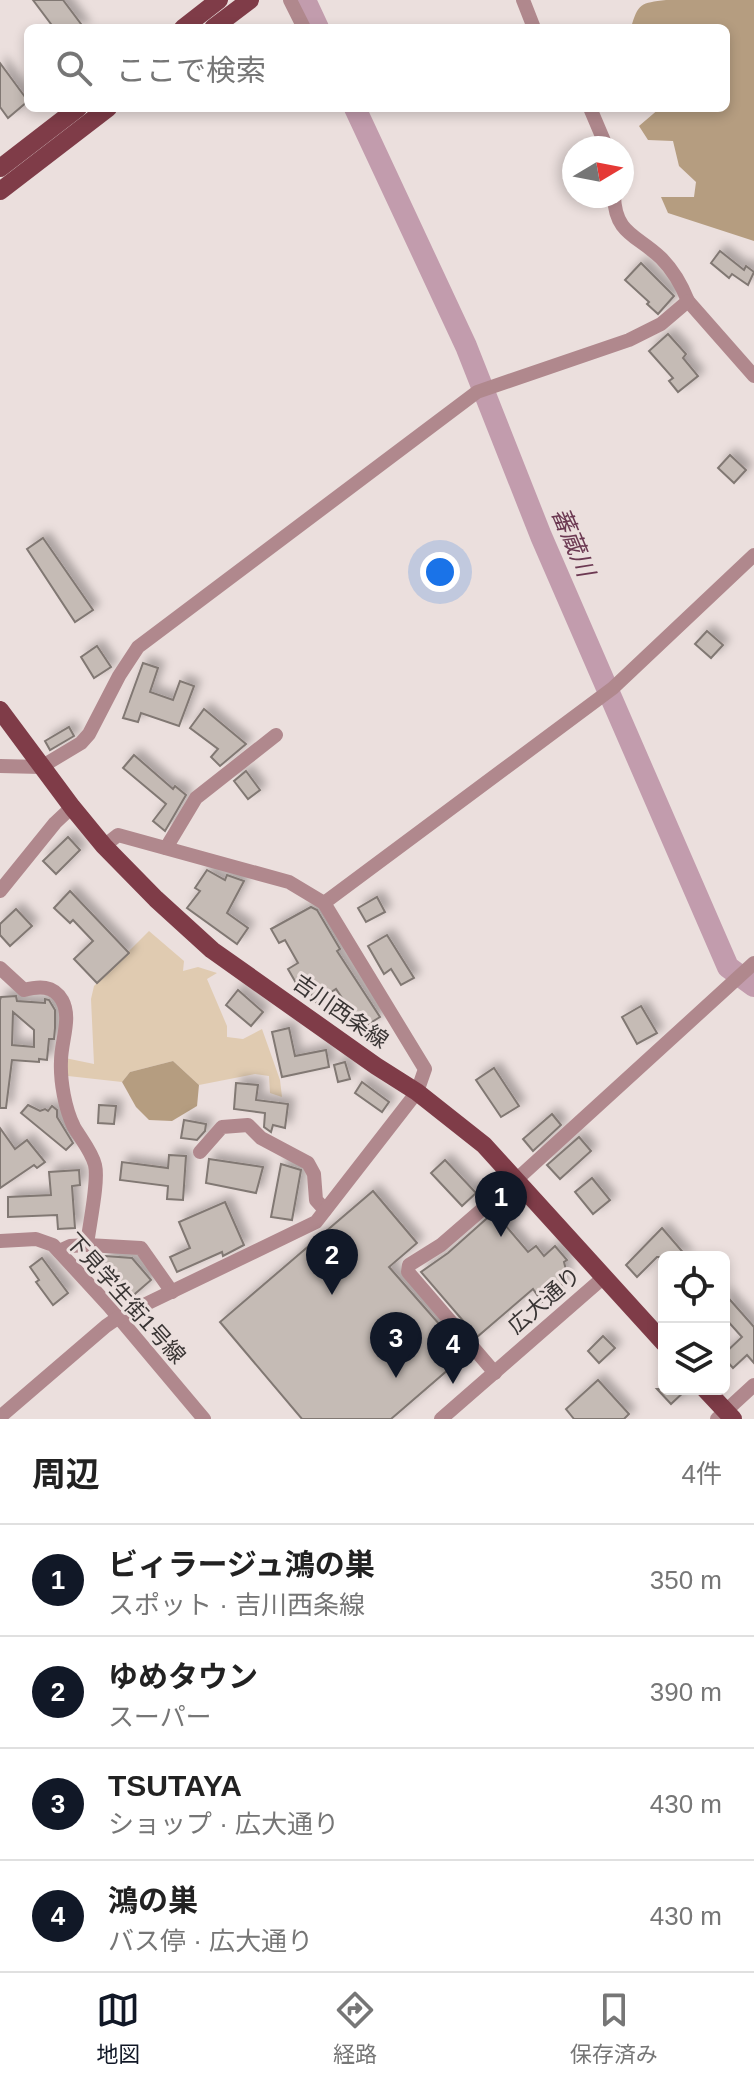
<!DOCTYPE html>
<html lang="ja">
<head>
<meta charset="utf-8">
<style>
	body { margin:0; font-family:Helvetica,"Noto Sans JP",sans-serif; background:#f6f6f6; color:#222 }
	.controls { position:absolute; right:24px; bottom:24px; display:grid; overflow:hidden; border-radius:12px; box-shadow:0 4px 12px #0003 }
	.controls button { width:72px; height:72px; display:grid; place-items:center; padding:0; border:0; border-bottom:2px solid #e0e0e0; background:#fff; color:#222; font:40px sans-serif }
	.compass { position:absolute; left:562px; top:136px; width:72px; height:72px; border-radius:50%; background:#fff; box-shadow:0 4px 12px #0003; rotate:80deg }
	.you { position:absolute; left:440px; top:572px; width:28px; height:28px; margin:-20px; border:6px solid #fff; border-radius:50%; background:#1a73e8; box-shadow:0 0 0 12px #1a73e833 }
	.badge { display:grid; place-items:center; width:52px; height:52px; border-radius:50%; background:#111827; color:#fff; font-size:26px; font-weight:700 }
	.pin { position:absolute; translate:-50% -66px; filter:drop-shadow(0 2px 4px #0008) }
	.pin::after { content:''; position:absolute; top:42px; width:28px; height:24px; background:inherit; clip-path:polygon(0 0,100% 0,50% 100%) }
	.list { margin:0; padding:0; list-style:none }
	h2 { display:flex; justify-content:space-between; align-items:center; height:104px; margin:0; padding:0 32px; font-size:34px }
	h2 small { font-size:26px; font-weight:400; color:#767676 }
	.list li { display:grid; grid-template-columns:52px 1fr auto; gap:24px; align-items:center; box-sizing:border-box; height:112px; padding:0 32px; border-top:2px solid #e0e0e0 }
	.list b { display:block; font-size:30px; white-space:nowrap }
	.list p { margin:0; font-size:26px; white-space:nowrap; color:#767676 }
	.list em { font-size:26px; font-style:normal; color:#767676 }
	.icon { flex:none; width:44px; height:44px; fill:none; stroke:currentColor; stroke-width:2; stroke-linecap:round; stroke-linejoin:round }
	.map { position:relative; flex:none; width:754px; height:1419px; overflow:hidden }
	.search { position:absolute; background:#fff; box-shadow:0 4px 12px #0003; left:24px; right:24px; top:24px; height:88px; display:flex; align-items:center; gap:20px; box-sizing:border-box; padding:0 28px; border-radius:12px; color:#767676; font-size:30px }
	.sheet { height:552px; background:#fff }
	nav { display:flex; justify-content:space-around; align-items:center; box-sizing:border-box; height:112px; border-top:2px solid #e0e0e0; background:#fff; font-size:22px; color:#767676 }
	nav a { display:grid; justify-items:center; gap:4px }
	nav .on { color:#111827 }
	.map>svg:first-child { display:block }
</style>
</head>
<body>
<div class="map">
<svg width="754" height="1419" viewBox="0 0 754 1419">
	<defs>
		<filter id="shadow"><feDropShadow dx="6" dy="-6" stdDeviation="4" flood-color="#0004"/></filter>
	</defs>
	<rect width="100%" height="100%" fill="#ebdfdd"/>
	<path fill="#e0cbb1" d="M149,931l35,30 -1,10 15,-4 19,6 -10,6 20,47v11l16,2 19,-10 18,51 2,17 -12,-4 -1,-17 -14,-2 -56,11 -26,-24 -43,11 -8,10 -54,-6 -3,-18 29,6 -3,-65 3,-13z"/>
	<g fill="#b59d80">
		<path d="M666,0h88v241l-86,-28 -7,-16h33l2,-15 -17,-16 -6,-25 -25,-1 -9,-14 21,-18h66v-80h-95c7,-25 10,-25 35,-28z"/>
		<path d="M173,1061l26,24 -2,21 -25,15 -23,-1 -13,-13 -14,-25 8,-10z"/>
	</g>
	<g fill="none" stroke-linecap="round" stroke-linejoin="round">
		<g stroke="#c29cad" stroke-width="22">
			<path d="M305,0l13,28"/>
			<path d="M355,108l111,238 75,190 187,431 26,19"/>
		</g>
	</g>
	<g fill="#c5bbb5" stroke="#817873" stroke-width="2" fill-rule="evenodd" filter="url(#shadow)">
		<path d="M33,0h30l21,28h-30z"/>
		<path d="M0,63l28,38 -20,17 -8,-11z"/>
		<path d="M720,251l24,19 2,-4 8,6 -6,13 -16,-11 -3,4 -18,-15z"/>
		<path d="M641,263l33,33 -16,18 -11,-10 2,-2 -24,-22z"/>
		<path d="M668,334l18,20 -3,4 15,18 -20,16 -9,-11 4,-3 -24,-27z"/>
		<path d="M730,455l16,15 -12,13 -16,-15z"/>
		<path d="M43,538l50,72 -18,12 -48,-73z"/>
		<path d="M707,631l16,14 -12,13 -16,-14z"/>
		<path d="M97,646l14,21 -17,11 -13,-21z"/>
		<path d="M143,663l15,5 -8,24 23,8 7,-19 14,5 -15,40 -38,-13 -3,9 -15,-4z"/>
		<path d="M204,709l42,35 -26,22 -9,-9 7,-8 -28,-21z"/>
		<path d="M69,727l5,9 -24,14 -5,-9z"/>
		<path d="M134,755l39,34 2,-3 11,9 -21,36 -12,-10 13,-17 -43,-36z"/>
		<path d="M246,771l14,19 -12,9 -14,-18z"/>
		<path d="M68,837l12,13 -24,24 -13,-13z"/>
		<path d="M207,870l18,10 2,-5 17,6 -17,32 21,15 -11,16 -50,-36 13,-17 -5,-3z"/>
		<path d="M70,891l59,62 -32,30 -23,-24 19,-18 -20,-21 -3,3 -16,-15z"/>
		<path d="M377,897l8,15 -19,10 -8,-14z"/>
		<path d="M311,907l6,3 23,39 -3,2 43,66 -18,11 -26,-39 -20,13 -14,-22 -6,3 -8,-14 10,-6 -13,-23 -6,3 -8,-14z"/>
		<path d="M16,909l16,17 -22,20 -10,-11v-11z"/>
		<path d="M387,935l27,43 -13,7 -10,-16 -7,5 -16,-28z"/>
		<path d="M238,990l25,22 -12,14 -25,-21z"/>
		<path d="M16,996l1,5 28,2v-4l4,1 6,10v18l-1,11h-5l-2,21 -8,-1v3l-27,-2 -6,48h-6v-108l1,-3zM13,1012l21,18v17l-22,-2z"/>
		<path d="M641,1006l16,27 -20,11 -15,-27z"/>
		<path d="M289,1028l6,28 31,-6 3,17 -47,10 -10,-45z"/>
		<path d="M345,1062l5,17 -12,3 -4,-17z"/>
		<path d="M494,1068l25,38 -18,11 -25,-37z"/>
		<path d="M362,1082l27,20 -7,10 -27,-19z"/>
		<path d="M236,1083l22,2 -2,15 32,4 -3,24 -12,-3 -2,7 -7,-5 1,-14 -31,-4z"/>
		<path d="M28,1105l12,6 5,-2 3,2 4,-5 5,4v7l16,26 -7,7 -45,-37z"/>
		<path d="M99,1105l17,1 -2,18 -16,-1z"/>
		<path d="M552,1114l9,11 -28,26 -10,-12z"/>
		<path d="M184,1120l22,4 -1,7 -8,9 -16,-2z"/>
		<path d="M0,1128l15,21 12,-9 18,22 -8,6 -3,-3 -34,23z"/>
		<path d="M579,1137l12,14 -31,28 -13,-14z"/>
		<path d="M169,1155l17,1 -3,44 -16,-1 1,-13 -48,-6 2,-18 46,6z"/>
		<path d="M209,1159l54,8 -7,26 -50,-10z"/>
		<path d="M445,1160l31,33 -14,13 -31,-33z"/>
		<path d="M281,1164l20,6 -9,50 -21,-3z"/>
		<path d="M79,1170l1,15 -8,1 3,42 -17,1 -1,-14 -49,2v-20l43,-2 -2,-23z"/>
		<path d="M592,1178l18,22 -17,14 -18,-22z"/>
		<path d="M373,1191l44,52 -28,24 73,83 -2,1 4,5 -73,63h-89l-82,-97z"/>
		<path d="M225,1202l19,43 -21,11 -1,-4 -45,20 -7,-15 20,-9 -11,-26z"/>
		<path d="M494,1212l34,40 8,-6 8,10 11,-10 12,14 -3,2 2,8 -4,15 -20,17 -9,-13 -56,48 -56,-65 27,-19z"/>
		<path d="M662,1228l25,29h-30l-20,20 -11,-12z"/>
		<path d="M105,1256l27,2 19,22 -22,19 -8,-9 4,-4 -23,-27z"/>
		<path d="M42,1258l26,35 -15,12 -17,-23 3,-2 -9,-13z"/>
		<path d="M724,1293l30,34v36l-7,-8 -14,13 -9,-10v-4l18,-17 -18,-20z"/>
		<path d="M603,1336l12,12 -16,15 -11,-12z"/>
		<path d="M598,1380l31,34 -5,5h-50l-8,-10z"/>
		<path d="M657,1389h30l-16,15z"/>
	</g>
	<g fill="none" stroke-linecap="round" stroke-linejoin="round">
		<g stroke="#b0888d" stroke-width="14">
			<path d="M290,0l14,28"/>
			<path d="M523,0l11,28"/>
			<path d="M590,108l17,40"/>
			<path d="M614,196c1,38 23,39 47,62 11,11 21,28 27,43l66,75"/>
			<path d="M0,766l41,1 40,-24 8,-9 30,-58 19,-29 339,-255 152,-52 32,-16 27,-23"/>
			<path d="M166,848l30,-50 80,-63"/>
			<path d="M0,891l55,-68 17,-16"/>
			<path d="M324,903l289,-215 141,-133"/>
			<path d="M0,968l24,22c15,-4 29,-5 38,10 10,18 -1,41 -1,61 -1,20 4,48 13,66 7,12 18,25 21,38 4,16 -6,61 -8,80l-17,1 -11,5"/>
			<path d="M200,1152l22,-25 26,-2 13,13 47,25 6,11 2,26 9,10"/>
			<path d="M0,1241l36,-2 17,6 56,61 95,113"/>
			<path d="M87,1245l54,3 31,44"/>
			<path d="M495,1373l-87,-101 1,-7 32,-20 75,-65 238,-217"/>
			<path d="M0,1417l106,-91 13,-9 197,-95 101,-130 8,-23 -101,-166 -35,-21 -171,-47 -14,11"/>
			<path d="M441,1419l163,-142"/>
			<path d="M717,1419l37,-34"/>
		</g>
		<g stroke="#7f3c48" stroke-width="18">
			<path d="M183,28l36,-28"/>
			<path d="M213,28l37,-28"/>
			<path d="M0,168l78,-60"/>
			<path d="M0,191l108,-83"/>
			<path d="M0,710l72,97 32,39 52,53 56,51 164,116 41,26 67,53 180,198"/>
			<path d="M705,1389l28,30"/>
		</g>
	</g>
	<g text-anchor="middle" stroke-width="6" stroke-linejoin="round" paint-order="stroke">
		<g font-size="22" fill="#393534" stroke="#ebdfdd">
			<text transform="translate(341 1011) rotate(35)" y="8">吉川西条線</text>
			<text transform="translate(126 1298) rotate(48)" y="8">下見学生街1号線</text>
			<text transform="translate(544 1300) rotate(-41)" y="8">広大通り</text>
		</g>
		<g font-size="24" font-style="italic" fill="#6c3952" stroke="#ebdfdd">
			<text transform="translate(573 542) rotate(67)" y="8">蕃蔵川</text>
		</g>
	</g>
</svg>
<div class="controls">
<button><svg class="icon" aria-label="locate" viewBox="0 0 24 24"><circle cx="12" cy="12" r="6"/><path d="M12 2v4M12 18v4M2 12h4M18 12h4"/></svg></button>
<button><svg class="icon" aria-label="layers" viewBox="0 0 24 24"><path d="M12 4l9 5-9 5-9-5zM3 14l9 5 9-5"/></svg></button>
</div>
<svg class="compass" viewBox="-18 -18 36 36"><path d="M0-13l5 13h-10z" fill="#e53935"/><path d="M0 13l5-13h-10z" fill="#767676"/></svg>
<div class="you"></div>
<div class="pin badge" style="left:501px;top:1237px">1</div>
<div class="pin badge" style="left:332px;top:1295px">2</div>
<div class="pin badge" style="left:396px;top:1378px">3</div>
<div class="pin badge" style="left:453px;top:1384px">4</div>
<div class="search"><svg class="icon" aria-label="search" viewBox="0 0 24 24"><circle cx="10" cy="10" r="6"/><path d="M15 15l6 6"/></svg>ここで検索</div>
</div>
<section class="sheet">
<h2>周辺<small>4件</small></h2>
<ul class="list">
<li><span class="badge">1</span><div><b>ビィラージュ鴻の巣</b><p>スポット · 吉川西条線</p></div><em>350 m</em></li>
<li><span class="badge">2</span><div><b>ゆめタウン</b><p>スーパー</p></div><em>390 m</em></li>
<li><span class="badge">3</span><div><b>TSUTAYA</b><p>ショップ · 広大通り</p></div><em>430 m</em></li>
<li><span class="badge">4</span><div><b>鴻の巣</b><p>バス停 · 広大通り</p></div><em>430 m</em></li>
</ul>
</section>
<nav>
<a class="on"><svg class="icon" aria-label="map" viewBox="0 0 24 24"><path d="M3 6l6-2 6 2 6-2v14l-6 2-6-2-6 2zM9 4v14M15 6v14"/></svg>地図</a>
<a><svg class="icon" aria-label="directions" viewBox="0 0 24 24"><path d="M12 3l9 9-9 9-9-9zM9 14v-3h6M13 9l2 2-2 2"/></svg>経路</a>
<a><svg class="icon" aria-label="saved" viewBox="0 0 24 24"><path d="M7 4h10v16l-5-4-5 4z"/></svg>保存済み</a>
</nav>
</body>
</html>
